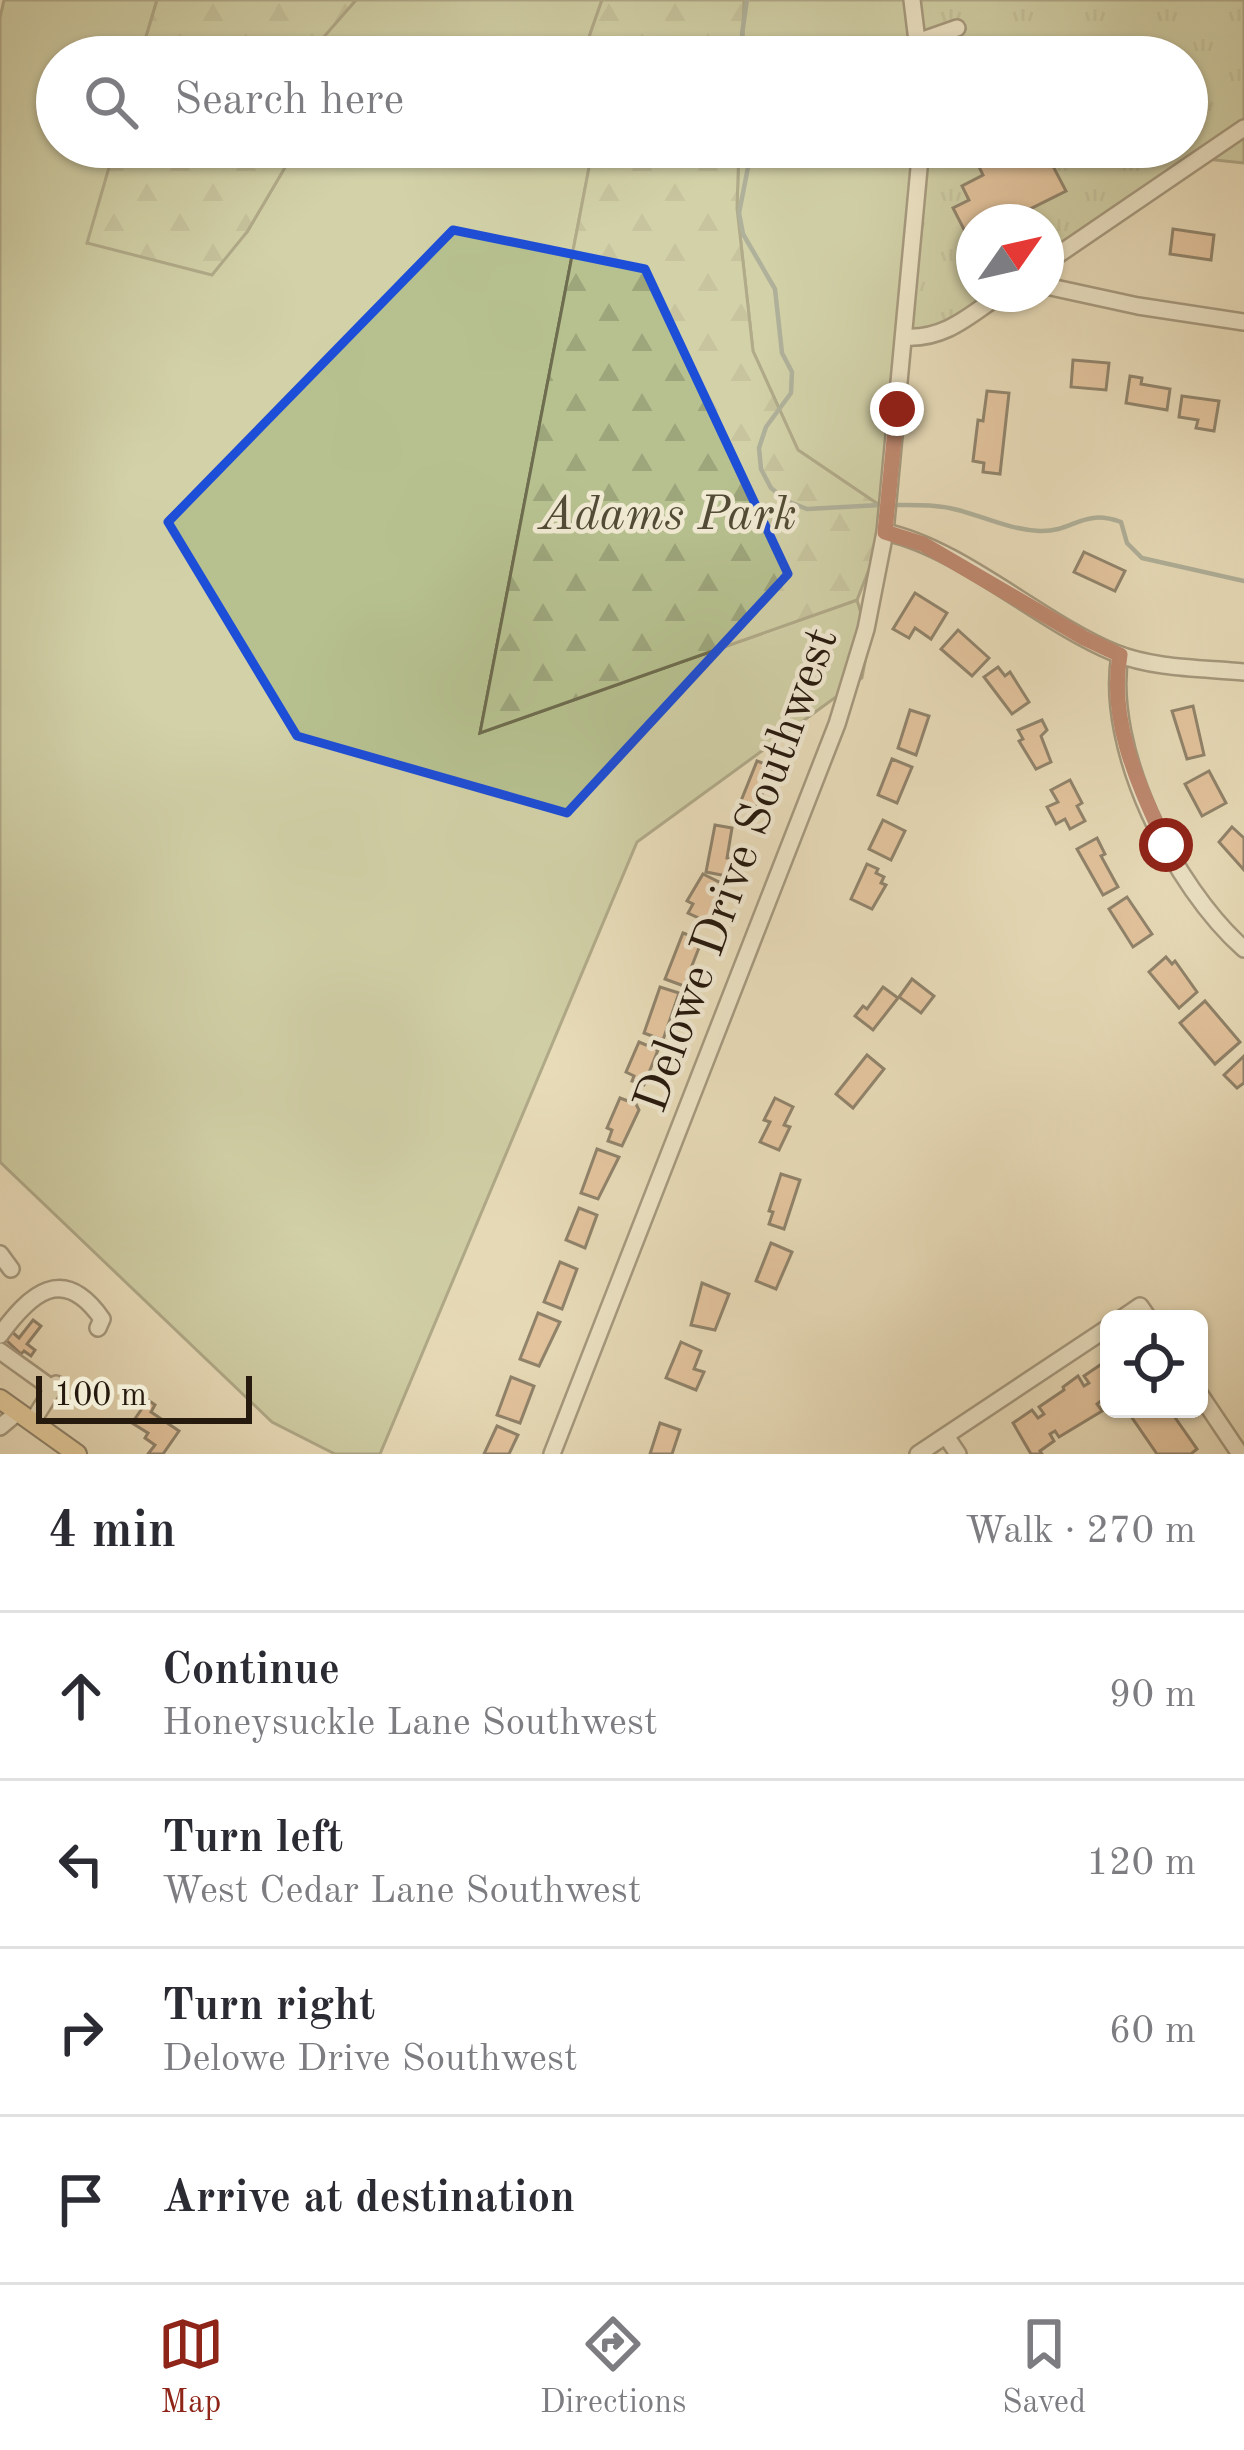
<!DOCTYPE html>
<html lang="en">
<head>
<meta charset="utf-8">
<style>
	body { margin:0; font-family:"Old Standard TT",serif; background:#f2f2f3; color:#2b2b33 }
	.controls { position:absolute; right:36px; bottom:36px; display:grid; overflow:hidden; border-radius:18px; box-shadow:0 3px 9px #0004 }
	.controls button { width:108px; height:108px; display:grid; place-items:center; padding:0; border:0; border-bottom:3px solid #e1e1e2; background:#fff; color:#2b2b33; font:60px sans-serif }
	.compass { position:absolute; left:956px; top:204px; width:108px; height:108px; border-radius:50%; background:#fff; box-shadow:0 3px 9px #0004; rotate:56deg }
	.scale { position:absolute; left:36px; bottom:30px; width:216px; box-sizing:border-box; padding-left:12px; border:6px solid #26190e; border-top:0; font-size:33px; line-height:42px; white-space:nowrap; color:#26190e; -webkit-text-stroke:9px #f1ead3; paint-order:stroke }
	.stop { position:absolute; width:36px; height:36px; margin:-27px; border:9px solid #8f2418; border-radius:50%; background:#fff }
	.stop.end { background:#8f2418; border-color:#fff; box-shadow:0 3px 12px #0008 }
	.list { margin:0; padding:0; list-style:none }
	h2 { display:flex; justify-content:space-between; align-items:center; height:156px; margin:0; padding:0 48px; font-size:51px }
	h2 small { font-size:39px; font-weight:400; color:#7c7c81 }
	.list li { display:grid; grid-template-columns:78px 1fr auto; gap:36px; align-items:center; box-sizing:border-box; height:168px; padding:0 48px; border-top:3px solid #e1e1e2 }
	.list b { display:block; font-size:45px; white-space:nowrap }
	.list p { margin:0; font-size:39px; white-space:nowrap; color:#7c7c81 }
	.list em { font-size:39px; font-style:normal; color:#7c7c81 }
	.icon { flex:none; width:66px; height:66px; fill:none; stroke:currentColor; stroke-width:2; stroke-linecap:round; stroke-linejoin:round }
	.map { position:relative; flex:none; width:1244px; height:1454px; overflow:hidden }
	.search { position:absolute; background:#fff; box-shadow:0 3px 9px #0004; left:36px; right:36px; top:36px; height:132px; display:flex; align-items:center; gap:30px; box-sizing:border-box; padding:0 42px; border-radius:66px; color:#7c7c81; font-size:45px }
	.sheet { height:828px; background:#fff }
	nav { display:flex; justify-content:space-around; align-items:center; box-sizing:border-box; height:168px; border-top:3px solid #e1e1e2; background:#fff; font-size:33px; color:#7c7c81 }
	nav a { display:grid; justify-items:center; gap:6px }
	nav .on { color:#8f2418 }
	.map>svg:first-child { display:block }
</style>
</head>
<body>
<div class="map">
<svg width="1244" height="1454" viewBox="0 0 1244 1454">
	<defs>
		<pattern id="forest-firs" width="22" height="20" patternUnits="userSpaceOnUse" patternTransform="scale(3)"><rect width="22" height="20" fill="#b7c190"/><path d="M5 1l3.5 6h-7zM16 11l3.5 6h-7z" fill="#9da57b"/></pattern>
		<pattern id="park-tufts" width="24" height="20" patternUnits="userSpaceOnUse" patternTransform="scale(3)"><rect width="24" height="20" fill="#b7c190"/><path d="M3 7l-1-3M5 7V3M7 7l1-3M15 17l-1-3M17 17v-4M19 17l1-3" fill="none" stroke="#9da57b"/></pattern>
	</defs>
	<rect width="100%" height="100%" fill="#eadebb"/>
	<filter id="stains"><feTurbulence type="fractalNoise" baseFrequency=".00167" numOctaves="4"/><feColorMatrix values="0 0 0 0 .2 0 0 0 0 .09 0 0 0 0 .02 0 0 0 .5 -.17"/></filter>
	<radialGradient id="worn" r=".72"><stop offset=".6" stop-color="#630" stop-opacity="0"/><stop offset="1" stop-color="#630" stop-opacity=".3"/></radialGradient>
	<g fill="#b7c190" stroke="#6e6d4f" stroke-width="3">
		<path d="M4,0h153l-17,57h-83v90h58l-27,96 159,-11 50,-85h296l-113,586 377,-133 12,40 -7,38 -225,164 -257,612h-45l-63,-32 -272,-260v-1144z"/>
		<path d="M356,0h246l-20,57h-174l-87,-18z"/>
		<path d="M744,0h161l5,57h-168z"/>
		<path d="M739,147h178l-26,366 -93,-63 -45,-99 -16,-143z"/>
	</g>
	<g fill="url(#forest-firs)" stroke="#6e6d4f" stroke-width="3">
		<path d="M157,0h199l-34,39 86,18h-268z"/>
		<path d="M602,0h142l-2,57h-160z"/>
		<path d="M115,147h182l-50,85 -35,43 -125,-32z"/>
		<path d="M593,147h146l-2,61 16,143 45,99 93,63 -34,87 -377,133z"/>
	</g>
	<path fill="url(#park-tufts)" stroke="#6e6d4f" stroke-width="3" d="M905,0h339v163l-38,-4 -160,106v-43h-72v72h28l-95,47 10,-194h270v-90h-277z"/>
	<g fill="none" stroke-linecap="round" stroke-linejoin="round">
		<g stroke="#6b7a73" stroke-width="4.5">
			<path d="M747,57l-5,-23 5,-34"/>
			<path d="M752,147l-13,66 4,21 32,55 7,64 10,19 -1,21 -25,34 -7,21 2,21 10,19 16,13 20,8 73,-4"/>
			<path d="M892,505c22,0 44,-1 66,5 27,7 53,20 82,21 34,1 42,-23 81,-9l6,21 15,15 102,23"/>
		</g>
	</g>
	<g fill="#e2aa81" stroke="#26190e" stroke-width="3">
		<path d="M981,147h62l23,44 -54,27 2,4h-40v27l-21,-41 16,-8 -7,-14 21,-11 -11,-23z"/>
		<path d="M1173,229l41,6 -3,25 -41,-6z"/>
		<path d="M1073,360l36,3 -3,27 -35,-3z"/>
		<path d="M1130,376l12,2 -1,6 29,5 -3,21 -41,-7z"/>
		<path d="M987,391l22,2 -9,81 -17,-2 1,-9 -11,-2 5,-41 5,1z"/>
		<path d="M1182,396l37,5 -5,30 -18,-3 2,-8 -19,-3z"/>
		<path d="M1084,552l41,19 -10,20 -41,-19z"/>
		<path d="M915,593l32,20 -16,26 -16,-11 -6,10 -16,-9z"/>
		<path d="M958,630l31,28 -17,18 -31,-27z"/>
		<path d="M998,667l7,9 5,-4 19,30 -17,12 -28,-37z"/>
		<path d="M1193,706l11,49 -17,4 -15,-48z"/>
		<path d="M910,710l19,6 -13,39 -18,-7z"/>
		<path d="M1042,720l5,10 -6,6 10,26 -15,7 -17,-28 4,-2 -5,-9z"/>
		<path d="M892,759l20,8 -15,36 -19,-8z"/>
		<path d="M757,761l16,6 -16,40 -16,-6z"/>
		<path d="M1209,771l17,32 -24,13 -17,-32z"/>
		<path d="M1070,780l12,23 -5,3 8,15 -15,8 -5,-10 -9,5 -9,-17 11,-5 -7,-12z"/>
		<path d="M883,820l22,11 -14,29 -22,-11z"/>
		<path d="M715,825l17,3 -5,30 9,1 -4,18 -26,-5z"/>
		<path d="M1232,827l12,11v32l-25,-28z"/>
		<path d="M1097,838l8,16 -4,2 17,31 -15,8 -26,-46z"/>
		<path d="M867,864l11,5 -2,4 8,4 -3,6 5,2 -14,24 -21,-10z"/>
		<path d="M703,874l20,10 -10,20 9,4 -8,17 -26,-12 5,-9 -6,-3z"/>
		<path d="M1127,897l25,37 -19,13 -24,-38z"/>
		<path d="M683,933l19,7 -18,46 -19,-7z"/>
		<path d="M1166,957l6,7 3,-3 22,31 -18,16 -30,-36z"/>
		<path d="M912,979l22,17 -13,17 -22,-16z"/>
		<path d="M660,987l19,6 -16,47 -19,-7z"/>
		<path d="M883,987l15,11 -25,32 -18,-14 8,-10 4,3z"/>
		<path d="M1205,1001l35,41 -25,22 -35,-41z"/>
		<path d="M639,1042l19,8 -14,35 -12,-4 2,-5 -8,-4z"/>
		<path d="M867,1055l17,14 -31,39 -17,-14z"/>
		<path d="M1244,1056v27l-7,5 -13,-13z"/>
		<path d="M620,1098l16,6 3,6 -17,36 -14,-5 4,-11 -5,-2z"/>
		<path d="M775,1098l18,9 -9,18 6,2 -11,23 -19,-8 10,-20 -6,-2z"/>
		<path d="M597,1149l22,8 -21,42 -17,-6z"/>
		<path d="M781,1174l19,6 -16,49 -15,-5 4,-12 -4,-1z"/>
		<path d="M579,1208l18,7 -12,33 -19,-8z"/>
		<path d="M771,1243l21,9 -16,37 -20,-8z"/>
		<path d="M560,1262l17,7 -15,40 -18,-7z"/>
		<path d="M702,1283l27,11 -14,36 -24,-5z"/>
		<path d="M538,1313l22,9 -21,44 -19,-7z"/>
		<path d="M33,1320l8,6 -14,18 8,6 -4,6 -7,-5 -3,3 -15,-14 6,-8 7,6z"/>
		<path d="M681,1342l20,9 -7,18 10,3 -8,18 -30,-12z"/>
		<path d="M1106,1361l3,43 -3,2 -4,-6 -5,4 5,7 -43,26 -4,-6 -5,3 4,7 -14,10 2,3h-11l-18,-31 19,-13 6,8 6,-4 -5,-7 25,-17 -1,-3 15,-11 6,10 5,-3 -5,-7z"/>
		<path d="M511,1377l23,9 -14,37 -23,-8z"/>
		<path d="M148,1400l7,5 -4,7 28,19 -16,23h-15l7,-9 -10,-7 3,-5 -16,-10z"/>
		<path d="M1126,1409h43l28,40 -6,5h-34z"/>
		<path d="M660,1423l20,7 -8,24h-22z"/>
		<path d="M497,1426l21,9 -9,19h-25z"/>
	</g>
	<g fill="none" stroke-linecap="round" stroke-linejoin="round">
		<defs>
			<g id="minor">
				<path d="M912,0l7,57"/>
				<path d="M917,42l40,-14"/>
				<path d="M1046,263l198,-135"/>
				<path d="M1046,286l92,20 106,16"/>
				<path d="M904,337c40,3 65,-21 97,-43"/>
				<path d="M885,532c76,16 155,90 230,121 40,16 87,15 129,19"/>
				<path d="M1120,655c-16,94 54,232 124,294"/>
				<path d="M0,1254l11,15"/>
				<path d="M1121,1319l19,-13 9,13"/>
				<path d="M0,1335c30,-41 63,-72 102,-16l-4,9"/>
				<path d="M0,1351l53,38"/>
				<path d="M1199,1393l41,61"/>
				<path d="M32,1422l24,-38"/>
				<path d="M0,1427l18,-15"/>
				<path d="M946,1436l12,18"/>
				<path d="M552,1454l285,-730 29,-95 19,-97 36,-385"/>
				<path d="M918,1454l191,-127"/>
			</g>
			<path id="major" d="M0,1399l77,55"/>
		</defs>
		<use href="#minor" stroke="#574a39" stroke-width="20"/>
		<use href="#major" stroke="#26190e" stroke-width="22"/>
		<use href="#minor" stroke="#f1ead3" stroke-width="15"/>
		<use href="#major" stroke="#e5bf7e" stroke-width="18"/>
	</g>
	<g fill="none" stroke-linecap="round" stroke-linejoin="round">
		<path stroke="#8f2418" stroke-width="15" d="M897,409l-12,123 38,12 161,94 36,17c-12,67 19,130 46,190"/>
	</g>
	<path d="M0 0H1244V1454H0ZM453,230l192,39 143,305 -221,239 -270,-77 -129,-214z" fill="#eadebb" fill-opacity=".55" fill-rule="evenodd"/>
	<path fill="none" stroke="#1d4ed8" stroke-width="9" stroke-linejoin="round" d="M453,230l192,39 143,305 -221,239 -270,-77 -129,-214z"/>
	<g text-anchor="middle" stroke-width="9" stroke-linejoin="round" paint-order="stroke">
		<g font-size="48" font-style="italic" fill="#524b35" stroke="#f1ead3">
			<text x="668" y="529">Adams Park</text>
		</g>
		<g font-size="48" fill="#26190e" stroke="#f1ead3">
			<text transform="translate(734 869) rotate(-70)" y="17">Delowe Drive Southwest</text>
		</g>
	</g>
	<rect width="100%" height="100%" filter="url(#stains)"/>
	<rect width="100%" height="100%" fill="url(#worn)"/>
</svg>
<div class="controls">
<button><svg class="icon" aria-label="locate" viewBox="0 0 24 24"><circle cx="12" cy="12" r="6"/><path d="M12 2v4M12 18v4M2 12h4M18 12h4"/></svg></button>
</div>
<svg class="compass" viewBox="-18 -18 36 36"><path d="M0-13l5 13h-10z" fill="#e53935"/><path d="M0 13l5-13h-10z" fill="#7c7c81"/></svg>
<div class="scale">100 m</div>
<div class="stop" style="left:1166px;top:845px"></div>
<div class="stop end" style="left:897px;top:409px"></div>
<div class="search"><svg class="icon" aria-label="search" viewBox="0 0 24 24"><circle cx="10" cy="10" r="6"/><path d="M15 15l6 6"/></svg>Search here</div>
</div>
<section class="sheet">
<h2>4 min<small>Walk · 270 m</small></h2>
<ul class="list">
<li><svg class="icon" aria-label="ahead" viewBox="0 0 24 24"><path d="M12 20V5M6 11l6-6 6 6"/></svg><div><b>Continue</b><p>Honeysuckle Lane Southwest</p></div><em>90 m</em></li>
<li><svg class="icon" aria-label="left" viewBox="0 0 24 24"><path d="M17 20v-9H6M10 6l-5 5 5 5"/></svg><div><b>Turn left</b><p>West Cedar Lane Southwest</p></div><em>120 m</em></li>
<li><svg class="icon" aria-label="right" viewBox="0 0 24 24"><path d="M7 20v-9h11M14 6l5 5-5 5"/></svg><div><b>Turn right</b><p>Delowe Drive Southwest</p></div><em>60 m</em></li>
<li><svg class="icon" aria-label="arrive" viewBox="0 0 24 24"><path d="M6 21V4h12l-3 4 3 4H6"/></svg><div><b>Arrive at destination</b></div></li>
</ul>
</section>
<nav>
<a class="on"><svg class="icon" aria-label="map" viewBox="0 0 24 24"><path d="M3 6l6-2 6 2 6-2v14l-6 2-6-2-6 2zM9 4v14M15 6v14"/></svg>Map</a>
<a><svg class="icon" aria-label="directions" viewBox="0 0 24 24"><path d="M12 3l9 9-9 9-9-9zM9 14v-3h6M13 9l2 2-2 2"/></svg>Directions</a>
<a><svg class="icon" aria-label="saved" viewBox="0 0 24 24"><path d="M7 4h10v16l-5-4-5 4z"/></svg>Saved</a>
</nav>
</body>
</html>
